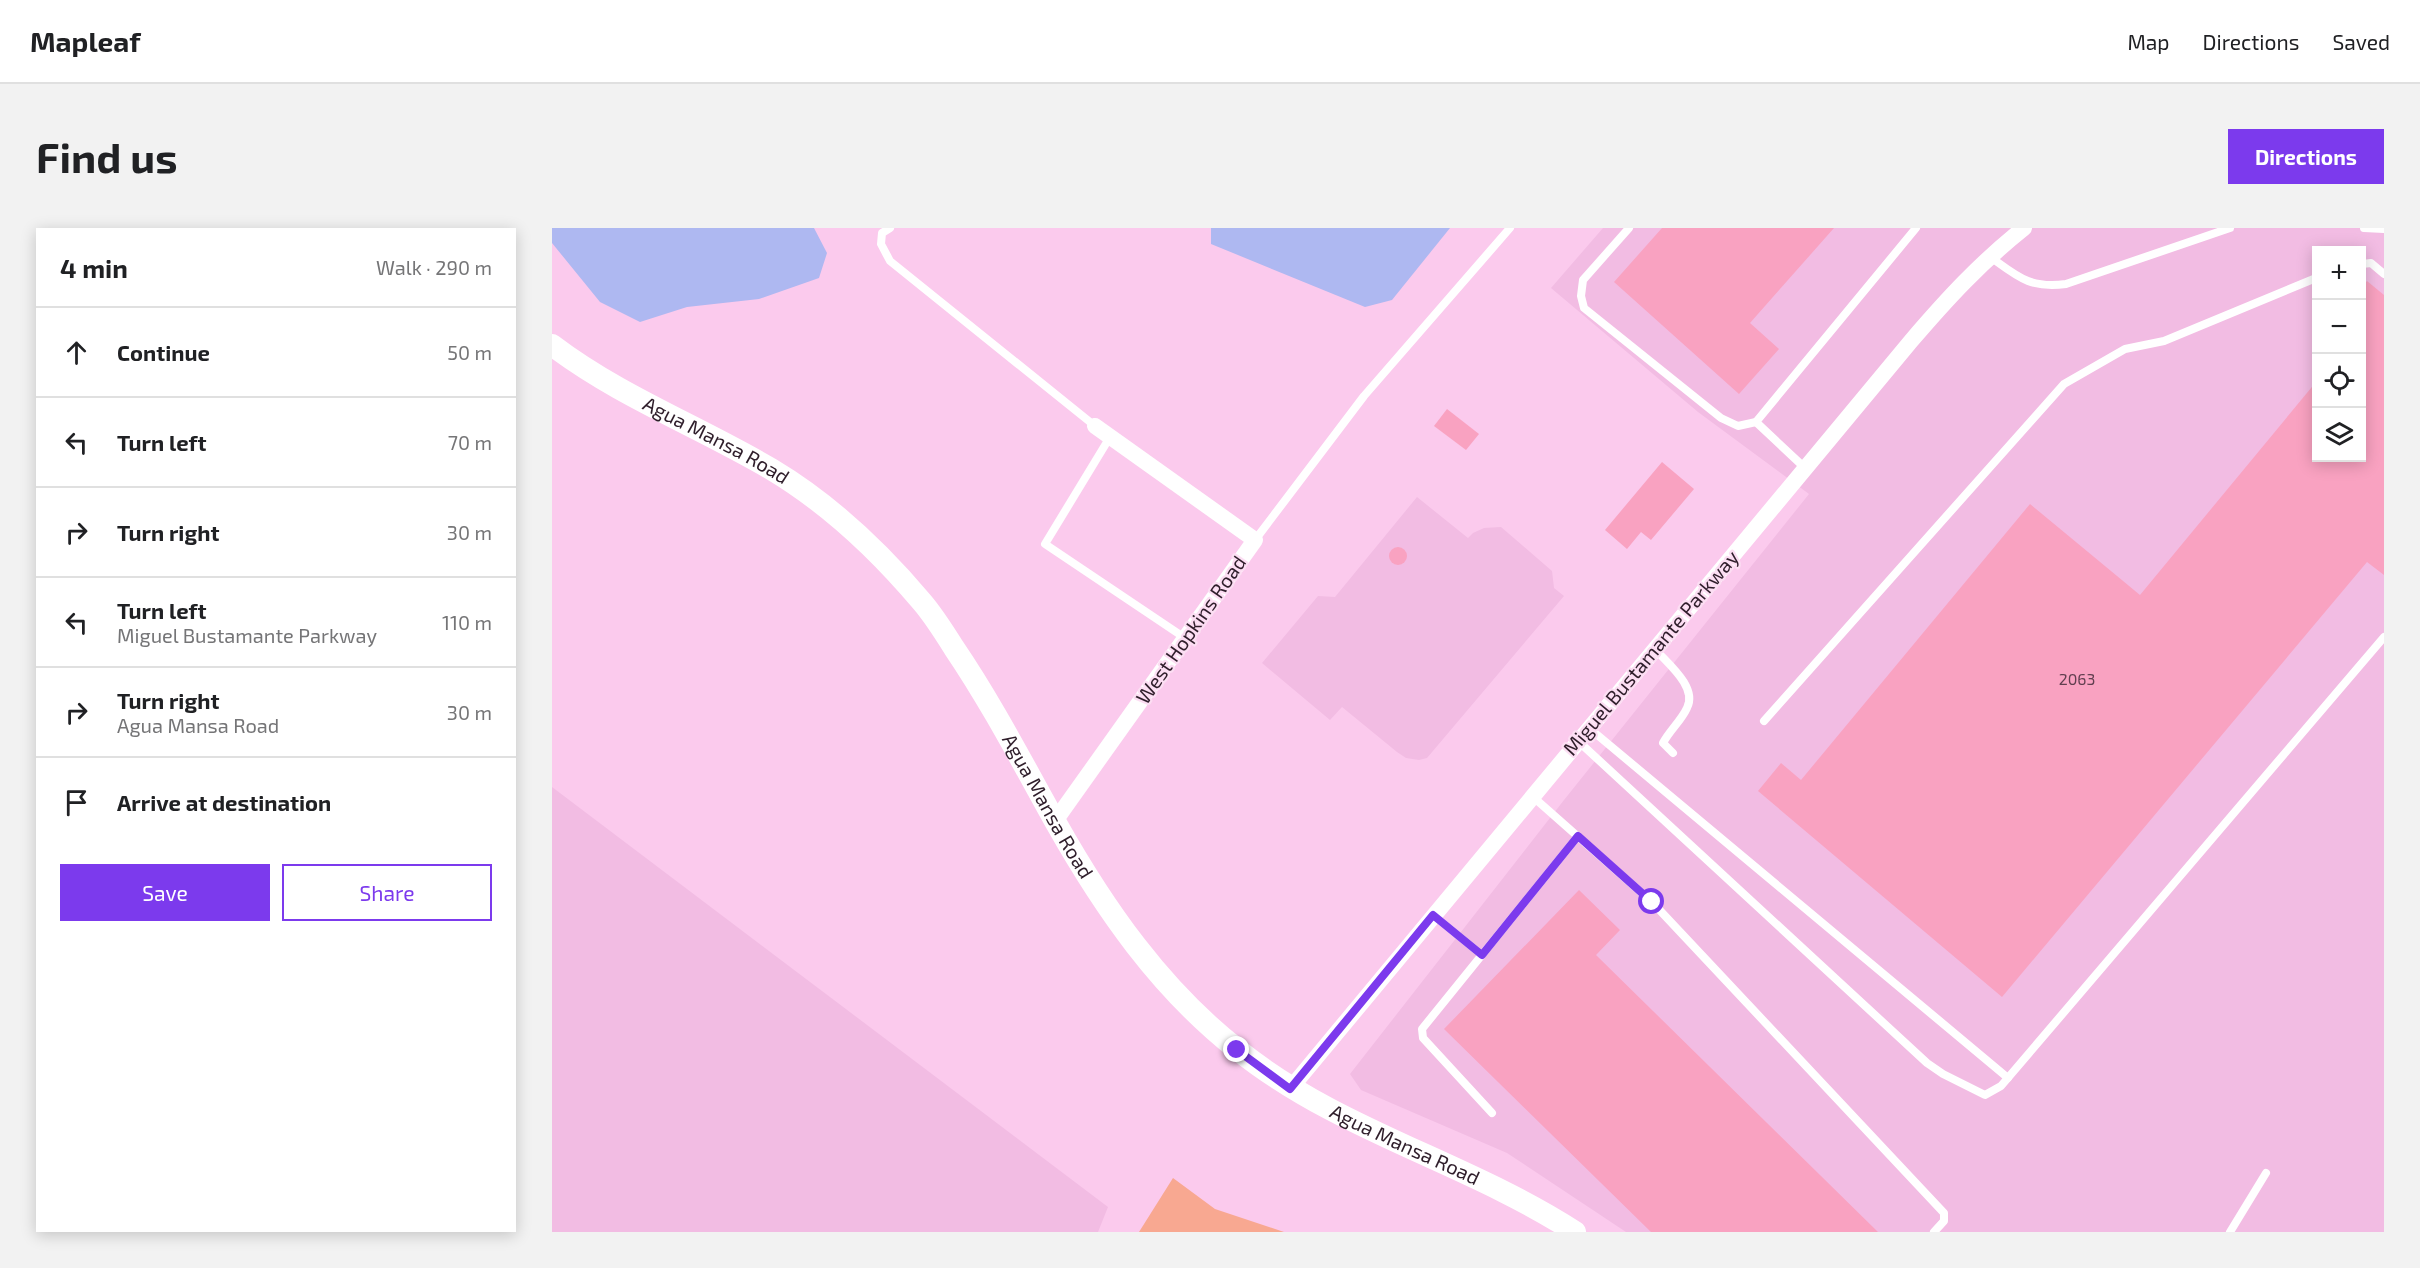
<!DOCTYPE html>
<html lang="en">
<head>
<meta charset="utf-8">
<style>
	body { margin:0; font-family:"Exo 2",sans-serif; background:#f2f2f2; color:#202124 }
	.controls { position:absolute; right:18px; top:18px; display:grid; overflow:hidden; border-radius:0px; box-shadow:0 3px 15px #0003 }
	.controls button { width:54px; height:54px; display:grid; place-items:center; padding:0; border:0; border-bottom:2px solid #e0e0e0; background:#fff; color:#202124; font:30px sans-serif }
	.stop { position:absolute; width:18px; height:18px; margin:-14px; border:4px solid #7c3aed; border-radius:50%; background:#fff }
	.stop.end { background:#7c3aed; border-color:#fff; box-shadow:0 2px 6px #0008 }
	.list { margin:0; padding:0; list-style:none }
	h2 { display:flex; justify-content:space-between; align-items:center; height:78px; margin:0; padding:0 24px; font-size:26px }
	h2 small { font-size:20px; font-weight:400; color:#757577 }
	.list li { display:grid; grid-template-columns:39px 1fr auto; gap:18px; align-items:center; box-sizing:border-box; height:90px; padding:0 24px; border-top:2px solid #e0e0e0 }
	.list b { display:block; font-size:22px; white-space:nowrap }
	.list p { margin:0; font-size:20px; white-space:nowrap; color:#757577 }
	.list em { font-size:20px; font-style:normal; color:#757577 }
	.actions { display:flex; gap:12px; padding:18px 24px }
	.actions a { flex:1; padding:14px 0; border:2px solid #7c3aed; border-radius:0px; text-align:center; font-size:21px; color:#7c3aed }
	.actions .main { background:#7c3aed; color:#fff }
	.icon { flex:none; width:33px; height:33px; fill:none; stroke:currentColor; stroke-width:2; stroke-linecap:round; stroke-linejoin:round }
	.map { position:relative; flex:none; width:1832px; height:1004px; overflow:hidden; border-radius:0px }
	header { display:flex; align-items:center; gap:36px; box-sizing:border-box; height:84px; padding:0 30px; background:#fff; border-bottom:2px solid #e0e0e0 }
	header strong { font-size:28px }
	nav { display:flex; gap:33px; margin-inline-start:auto; font-size:21px }
	.intro { display:flex; align-items:center; justify-content:space-between; box-sizing:border-box; height:144px; padding:0 36px }
	h1 { margin:0; font-size:42px }
	.button { padding:15px 27px; border-radius:0px; background:#7c3aed; color:#fff; font-size:21px; font-weight:700 }
	main { display:flex; gap:36px; padding:0 36px }
	aside { flex:1; background:#fff; border-radius:0px; box-shadow:0 3px 15px #0003 }
	.map>svg:first-child { display:block }
</style>
</head>
<body>
<header>
<strong>Mapleaf</strong>
<nav><a>Map</a><a>Directions</a><a>Saved</a></nav>
</header>
<div class="intro"><h1>Find us</h1><a class="button">Directions</a></div>
<main>
<aside>
<h2>4 min<small>Walk · 290 m</small></h2>
<ul class="list">
<li><svg class="icon" aria-label="ahead" viewBox="0 0 24 24"><path d="M12 20V5M6 11l6-6 6 6"/></svg><div><b>Continue</b></div><em>50 m</em></li>
<li><svg class="icon" aria-label="left" viewBox="0 0 24 24"><path d="M17 20v-9H6M10 6l-5 5 5 5"/></svg><div><b>Turn left</b></div><em>70 m</em></li>
<li><svg class="icon" aria-label="right" viewBox="0 0 24 24"><path d="M7 20v-9h11M14 6l5 5-5 5"/></svg><div><b>Turn right</b></div><em>30 m</em></li>
<li><svg class="icon" aria-label="left" viewBox="0 0 24 24"><path d="M17 20v-9H6M10 6l-5 5 5 5"/></svg><div><b>Turn left</b><p>Miguel Bustamante Parkway</p></div><em>110 m</em></li>
<li><svg class="icon" aria-label="right" viewBox="0 0 24 24"><path d="M7 20v-9h11M14 6l5 5-5 5"/></svg><div><b>Turn right</b><p>Agua Mansa Road</p></div><em>30 m</em></li>
<li><svg class="icon" aria-label="arrive" viewBox="0 0 24 24"><path d="M6 21V4h12l-3 4 3 4H6"/></svg><div><b>Arrive at destination</b></div></li>
</ul>
<div class="actions"><a class="main">Save</a><a>Share</a></div>
</aside>
<div class="map">
<svg width="1832" height="1004" viewBox="0 0 1832 1004">
	<rect width="100%" height="100%" fill="#fbcaed"/>
	<g fill="#f2bce3" fill-rule="evenodd">
		<path d="M1051,0h781v1004h-758l-119,-79 -146,-63 -11,-16 214,-274 245,-306 -111,-82 -147,-124zM1764,22h46v208h-46z"/>
		<path d="M865,269l51,41 5,-5 11,-5 17,-1 51,44 2,17 10,8 -137,162 -8,2 -13,-2 -9,-6 -55,-45 -12,13 -68,-57 56,-67 17,1z"/>
		<path d="M0,559l556,420 -10,25h-546z"/>
	</g>
	<path fill="#f8a891" d="M621,950l42,31 69,23h-145z"/>
	<g fill="#aeb8f1">
		<path d="M0,0h262l13,25 -8,25 -60,21 -72,8 -47,15 -40,-20 -48,-59z"/>
		<path d="M659,0h239l-58,72 -27,7 -154,-63z"/>
	</g>
	<g fill="#f9a2c1">
		<path d="M1110,0h172l-84,95 29,26 -40,45 -125,-112z"/>
		<path d="M1815,53l17,14v280l-17,-13 -365,435 -244,-206 23,-28 20,17 229,-276 110,91 176,-213v76h45v-170z"/>
		<path d="M895,181l32,25 -13,16 -32,-24z"/>
		<path d="M1110,234l32,27 -43,51 -10,-8 -14,17 -22,-19z"/>
		<circle cx="846" cy="328" r="9"/>
		<path d="M1027,662l41,40 -24,25 282,277h-227l-207,-203z"/>
	</g>
	<g fill="none" stroke-linecap="round" stroke-linejoin="round">
		<g stroke="#fff" stroke-width="8">
			<path d="M338,0l-8,5 -1,11 9,17 205,165"/>
			<path d="M1077,0l-46,52 -2,16 3,12 137,110 17,8 18,-4"/>
			<path d="M1812,0l20,1"/>
			<path d="M1437,28c28,20 40,33 77,28l164,-56"/>
			<path d="M1810,36l9,-1 13,11"/>
			<path d="M558,209l-65,107 140,94"/>
			<path d="M1253,240l-49,-46 160,-194"/>
			<path d="M703,312l109,-144 146,-168"/>
			<path d="M1103,421c12,14 43,38 32,59 -6,13 -17,22 -24,35l10,10"/>
			<path d="M1212,493l300,-337 61,-35 39,-8 152,-63"/>
			<path d="M1037,500l419,350"/>
			<path d="M1026,513l349,322 16,11 42,21 16,-9 383,-449"/>
			<path d="M980,568l120,106 292,311v8l-10,11"/>
			<path d="M881,687l49,40"/>
			<path d="M940,885l-69,-75 -1,-9 156,-193"/>
			<path d="M1678,1004l36,-59"/>
		</g>
		<g stroke="#fff" stroke-width="16">
			<path d="M503,593l200,-281 -160,-114"/>
			<path d="M738,861l621,-748c36,-42 69,-78 113,-113"/>
		</g>
		<path stroke="#fff" stroke-width="22" id="s1" d="M0,117c67,51 146,81 219,124 57,34 108,82 151,133 12,14 22,30 32,46 38,56 69,116 102,175 48,85 104,166 182,227 101,81 229,112 337,182"/>
	</g>
	<g fill="none" stroke-linecap="round" stroke-linejoin="round">
		<path stroke="#7c3aed" stroke-width="8" d="M685,822l53,39 143,-174 49,40 96,-119 74,66"/>
	</g>
	<g text-anchor="middle" stroke-width="4.5" stroke-linejoin="round" paint-order="stroke">
		<g font-size="16" fill="#623f50">
			<text x="1525" y="457">2063</text>
		</g>
		<g font-size="20" fill="#2f1e2b" stroke="#fcdef3">
			<text dy="7" stroke="none"><textPath href="#s1" startOffset="190">Agua Mansa Road</textPath></text>
			<text transform="translate(639 402) rotate(-55)" y="7">West Hopkins Road</text>
			<text transform="translate(1099 425) rotate(-50)" y="7">Miguel Bustamante Parkway</text>
			<text dy="7" stroke="none"><textPath href="#s1" startOffset="694">Agua Mansa Road</textPath></text>
			<text dy="7" stroke="none"><textPath href="#s1" startOffset="1198">Agua Mansa Road</textPath></text>
		</g>
	</g>
</svg>
<div class="controls">
<button>+</button>
<button>−</button>
<button><svg class="icon" aria-label="locate" viewBox="0 0 24 24"><circle cx="12" cy="12" r="6"/><path d="M12 2v4M12 18v4M2 12h4M18 12h4"/></svg></button>
<button><svg class="icon" aria-label="layers" viewBox="0 0 24 24"><path d="M12 4l9 5-9 5-9-5zM3 14l9 5 9-5"/></svg></button>
</div>
<div class="stop" style="left:1100px;top:674px"></div>
<div class="stop end" style="left:685px;top:822px"></div>
</div>
</main>
</body>
</html>
